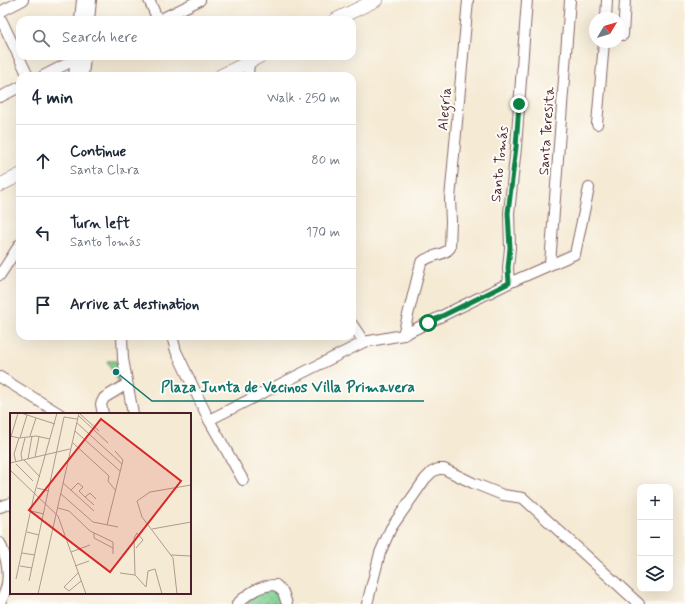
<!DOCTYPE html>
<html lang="en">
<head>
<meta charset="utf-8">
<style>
	body { margin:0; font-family:Mynerve,sans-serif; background:#f6f6f7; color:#1f2937 }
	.controls { position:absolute; right:12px; bottom:12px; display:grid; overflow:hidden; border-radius:8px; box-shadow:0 4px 16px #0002 }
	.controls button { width:36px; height:36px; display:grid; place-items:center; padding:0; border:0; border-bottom:1px solid #e0e1e3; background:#fff; color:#1f2937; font:20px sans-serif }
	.compass { position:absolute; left:589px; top:12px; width:36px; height:36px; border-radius:50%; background:#fff; box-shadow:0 4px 16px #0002; rotate:52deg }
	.stop { position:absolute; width:12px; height:12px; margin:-9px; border:3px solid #0b8043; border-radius:50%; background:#fff }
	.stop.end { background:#0b8043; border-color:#fff; box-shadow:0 1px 4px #0008 }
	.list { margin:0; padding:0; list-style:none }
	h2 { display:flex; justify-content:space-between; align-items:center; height:52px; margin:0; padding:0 16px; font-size:17px }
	h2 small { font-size:13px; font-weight:400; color:#747a83 }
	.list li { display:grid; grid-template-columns:26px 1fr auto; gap:12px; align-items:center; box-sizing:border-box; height:72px; padding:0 16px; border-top:1px solid #e0e1e3 }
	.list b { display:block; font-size:15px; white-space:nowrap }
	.list p { margin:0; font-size:13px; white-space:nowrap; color:#747a83 }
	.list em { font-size:13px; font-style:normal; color:#747a83 }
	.icon { flex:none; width:22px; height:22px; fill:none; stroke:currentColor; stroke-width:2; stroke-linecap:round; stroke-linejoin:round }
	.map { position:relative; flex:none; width:685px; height:604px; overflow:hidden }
	.search { position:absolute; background:#fff; box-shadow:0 4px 16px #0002; left:16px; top:16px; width:340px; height:44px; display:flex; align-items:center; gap:10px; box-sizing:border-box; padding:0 14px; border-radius:12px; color:#747a83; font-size:15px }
	.panel { position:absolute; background:#fff; box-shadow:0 4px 16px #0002; left:16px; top:72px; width:340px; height:268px; border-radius:12px }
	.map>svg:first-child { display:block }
</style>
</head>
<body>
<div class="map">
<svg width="685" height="604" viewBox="0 0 685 604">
	<defs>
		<pattern id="grass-dots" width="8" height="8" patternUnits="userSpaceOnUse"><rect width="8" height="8" fill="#7ecf90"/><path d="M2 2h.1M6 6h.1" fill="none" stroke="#6eb17c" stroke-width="1.8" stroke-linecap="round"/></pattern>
		<pattern id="park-tufts" width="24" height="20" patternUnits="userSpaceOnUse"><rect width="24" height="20" fill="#7ecf90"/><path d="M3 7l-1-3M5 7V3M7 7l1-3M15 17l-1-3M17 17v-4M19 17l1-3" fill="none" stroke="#6eb17c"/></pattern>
	</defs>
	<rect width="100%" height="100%" fill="#fdfcf7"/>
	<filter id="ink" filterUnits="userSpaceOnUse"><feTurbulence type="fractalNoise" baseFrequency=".025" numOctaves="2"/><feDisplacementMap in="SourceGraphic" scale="8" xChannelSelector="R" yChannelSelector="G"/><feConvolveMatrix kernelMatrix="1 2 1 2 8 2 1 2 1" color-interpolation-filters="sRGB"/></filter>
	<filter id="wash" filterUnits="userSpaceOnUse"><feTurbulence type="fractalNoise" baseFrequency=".012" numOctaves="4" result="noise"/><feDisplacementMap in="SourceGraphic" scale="16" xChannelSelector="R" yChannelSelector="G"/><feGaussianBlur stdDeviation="0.9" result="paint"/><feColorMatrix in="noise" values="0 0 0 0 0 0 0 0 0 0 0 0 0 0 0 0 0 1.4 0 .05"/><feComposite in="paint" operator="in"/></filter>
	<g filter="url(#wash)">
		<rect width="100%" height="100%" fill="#f5ead4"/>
		<path fill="url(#grass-dots)" stroke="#64775e" d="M269,588l7,2 9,14h-41l15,-12z"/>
		<path fill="url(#park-tufts)" stroke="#64775e" d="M107,361h10l5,21 -3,2z"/>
	</g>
	<g filter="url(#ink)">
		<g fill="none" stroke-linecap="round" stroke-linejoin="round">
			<defs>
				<g id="minor">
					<path d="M149,0l9,20"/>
					<path d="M0,12l23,-12"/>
					<path d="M0,17l28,59"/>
					<path d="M606,18l1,-18"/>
					<path d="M80,20l2,-20"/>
					<path d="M89,20l2,-20"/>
					<path d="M159,20l41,-20"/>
					<path d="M623,35l2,-35"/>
					<path d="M43,76l39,-20"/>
					<path d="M74,76l2,-20"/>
					<path d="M83,76l2,-20"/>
					<path d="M248,76l1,-14"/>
					<path d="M0,97l20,-10"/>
					<path d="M597,124l7,-82"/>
					<path d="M550,264l20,-264"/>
					<path d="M0,275l20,-31"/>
					<path d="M509,283l-1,-15 2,-20 -1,-35 7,-66 11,-147"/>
					<path d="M352,324l12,18"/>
					<path d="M403,335l18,-72c8,-9 22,-6 29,-15l1,-27 -1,-22 18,-199"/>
					<path d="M122,336l1,23 10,55"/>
					<path d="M172,336l4,15 33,69 34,60"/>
					<path d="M0,377l60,37"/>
					<path d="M103,414l-2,-10 3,-6 23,-14"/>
					<path d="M209,420l155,-78 39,-7 106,-52 66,-29 14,-66"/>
					<path d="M0,507l11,-4"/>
					<path d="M0,543c9,20 12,40 0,59"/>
					<path d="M237,604c12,-11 22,-19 39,-19l7,7 4,12"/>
					<path d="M367,604l13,-51 11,-25 34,-49 7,-7 6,-3h6l29,14 30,12 20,3 116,106"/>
				</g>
				<g id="major">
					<path d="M335,20l41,-20"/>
					<path d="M220,76l41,-20"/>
					<path d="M0,185l20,-10"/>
				</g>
			</defs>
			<use href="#minor" stroke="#866666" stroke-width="12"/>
			<use href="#major" stroke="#866666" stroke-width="14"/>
			<use href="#minor" stroke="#fff" stroke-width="10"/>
			<use href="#major" stroke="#fff" stroke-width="13"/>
		</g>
	</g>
	<g fill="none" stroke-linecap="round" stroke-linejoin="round" filter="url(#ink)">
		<path stroke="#0b8043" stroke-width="5" d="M428,323l81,-40 -1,-15 2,-20 -2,-35 8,-66 3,-43"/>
	</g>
	<g text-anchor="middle" stroke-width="4" stroke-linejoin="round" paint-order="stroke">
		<g font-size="14" fill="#4a1f2b" stroke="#fdfcf7">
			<text transform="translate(444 109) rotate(-85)" y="5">Alegría</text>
			<text transform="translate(546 131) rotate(-86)" y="5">Santa Teresita</text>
			<text transform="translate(499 164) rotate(-84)" y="5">Santo Tomás</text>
		</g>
	</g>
	<g transform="translate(10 413)">
		<rect width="181" height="181" fill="#f5ead4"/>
		<path fill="none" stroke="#b19990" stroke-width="1" d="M11,0l34,11M69,0l20,18M69,3l29,27M67,10l45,41M65,18l45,40M0,23l9,2 17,-2 14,3M20,23l6,-18M10,25l7,-23M0,27l8,-27M63,30l36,33 -1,5 8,10M25,44l4,-20M18,46l4,-23M12,47l-1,-6 4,-16M14,47l16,17M6,49l-2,-8 5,-16M0,50l60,-14M6,51l17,17M0,57l48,46 28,78M53,70l31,28M27,75l12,3M61,77l7,-7 5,4 -4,4 6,6 5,-4 6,6M51,81l32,28 25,5M75,84l9,8M48,95l11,3 21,20 23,11v12M21,98l13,3M97,112l16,-65 -8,-9M142,116l39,-7M17,119l12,3M84,120v5l19,10M126,135l7,-8 -6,-7 -3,5 1,37 11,12 2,-16 7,-2 7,25M61,139l19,-7M12,140l13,2M161,142l20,1M10,153l12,2M65,153l14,-5M68,160l-14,14 5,4 12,-10M110,160l15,2M6,166l18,-84 23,-82M19,168l35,-164 13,2M28,181l41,-181M167,181l-4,-36 -31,-41 -5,-16 13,-9 41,-7"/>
		<path fill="#d62828" fill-opacity="0.15" stroke="#d62828" stroke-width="2" d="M91,6l80,62 -71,91 -81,-62z"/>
		<rect width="181" height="181" fill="none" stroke="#4a1f2b" stroke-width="2"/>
	</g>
	<path fill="none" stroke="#0f766e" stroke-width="1.5" d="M116 372L152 401H424"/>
	<circle fill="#0f766e" stroke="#fdfcf7" stroke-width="1.5" cx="116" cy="372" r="4"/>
	<g font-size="15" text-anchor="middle" font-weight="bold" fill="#0f766e" stroke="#fdfcf7" stroke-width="4" stroke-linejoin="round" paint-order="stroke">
		<text x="288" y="392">Plaza Junta de Vecinos Villa Primavera</text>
	</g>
</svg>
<div class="controls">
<button>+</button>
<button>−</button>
<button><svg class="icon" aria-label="layers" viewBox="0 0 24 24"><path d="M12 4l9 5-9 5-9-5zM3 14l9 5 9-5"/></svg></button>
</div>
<svg class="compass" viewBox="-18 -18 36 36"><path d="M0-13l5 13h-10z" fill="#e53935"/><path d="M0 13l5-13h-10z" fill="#747a83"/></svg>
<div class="stop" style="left:428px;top:323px"></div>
<div class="stop end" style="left:519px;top:104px"></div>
<div class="search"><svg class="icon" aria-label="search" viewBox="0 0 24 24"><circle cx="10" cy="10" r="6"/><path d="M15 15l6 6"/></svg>Search here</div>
<section class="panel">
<h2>4 min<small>Walk · 250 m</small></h2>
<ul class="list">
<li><svg class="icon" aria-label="ahead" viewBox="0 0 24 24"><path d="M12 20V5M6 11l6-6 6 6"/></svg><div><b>Continue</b><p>Santa Clara</p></div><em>80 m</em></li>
<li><svg class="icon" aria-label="left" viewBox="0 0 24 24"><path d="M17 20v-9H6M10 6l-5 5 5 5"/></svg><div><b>Turn left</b><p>Santo Tomás</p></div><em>170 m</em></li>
<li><svg class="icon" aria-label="arrive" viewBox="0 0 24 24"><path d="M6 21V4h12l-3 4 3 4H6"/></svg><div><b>Arrive at destination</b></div></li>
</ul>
</section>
</div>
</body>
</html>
